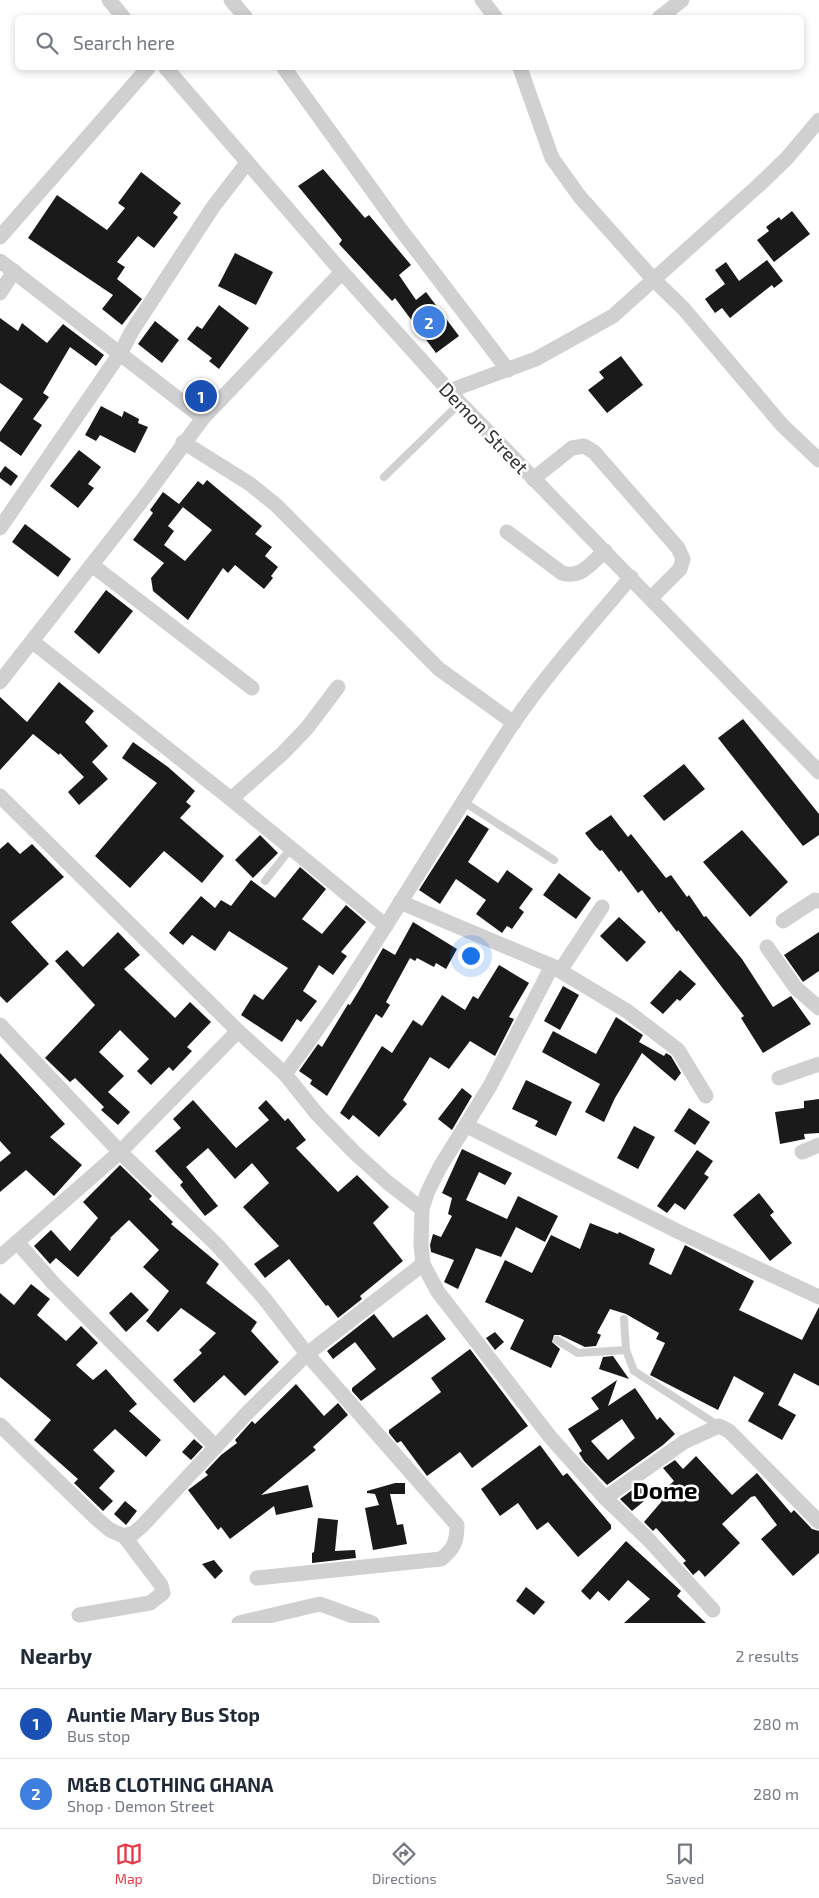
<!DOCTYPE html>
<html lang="en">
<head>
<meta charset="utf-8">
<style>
	body { margin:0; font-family:"Exo 2",sans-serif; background:#f6f6f7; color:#1f2937 }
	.you { position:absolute; left:470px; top:955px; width:18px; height:18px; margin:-12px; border:4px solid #fff; border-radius:50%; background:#1a73e8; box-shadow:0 0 0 8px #1a73e833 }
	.badge { display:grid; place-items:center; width:32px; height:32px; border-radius:50%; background:#e63946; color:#fff; font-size:16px; font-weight:700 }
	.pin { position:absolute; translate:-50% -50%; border:2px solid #fff; box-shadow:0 1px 5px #0006 }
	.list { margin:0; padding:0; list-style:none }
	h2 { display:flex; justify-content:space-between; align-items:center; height:65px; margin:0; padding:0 20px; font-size:21px }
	h2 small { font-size:16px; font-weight:400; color:#747a83 }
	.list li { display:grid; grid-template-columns:32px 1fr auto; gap:15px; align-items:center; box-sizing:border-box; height:70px; padding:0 20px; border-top:1px solid #e0e1e3 }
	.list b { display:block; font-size:19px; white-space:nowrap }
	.list p { margin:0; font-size:16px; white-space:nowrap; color:#747a83 }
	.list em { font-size:16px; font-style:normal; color:#747a83 }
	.icon { flex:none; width:28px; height:28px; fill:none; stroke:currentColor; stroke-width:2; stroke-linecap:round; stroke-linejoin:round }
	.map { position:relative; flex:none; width:819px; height:1623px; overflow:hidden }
	.search { position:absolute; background:#fff; box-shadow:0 2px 8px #0003; left:15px; right:15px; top:15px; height:55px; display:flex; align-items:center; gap:12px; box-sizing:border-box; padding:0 18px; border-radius:8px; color:#747a83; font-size:19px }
	.sheet { height:205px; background:#fff }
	nav { display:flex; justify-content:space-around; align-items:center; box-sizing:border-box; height:70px; border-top:1px solid #e0e1e3; background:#fff; font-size:14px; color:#747a83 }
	nav a { display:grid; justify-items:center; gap:2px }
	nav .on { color:#e63946 }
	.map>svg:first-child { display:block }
</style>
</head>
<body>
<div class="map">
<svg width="819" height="1623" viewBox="0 0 819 1623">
	<rect width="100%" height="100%" fill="#fff"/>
	<g fill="#1a1a1a" fill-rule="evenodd">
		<path d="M323,169l42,49 4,-3 42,50 -12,10 17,25 10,-8 33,44 -23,17 -41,-55 -3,3 -53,-57 3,-4 -44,-54z"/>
		<path d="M141,172l40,31 -8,10 5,4 -24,31 -16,-12 -21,26 8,5 -8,12 25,20 -20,26 -20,-16 11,-14 -85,-57 29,-43 50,35 18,-22 -7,-5z"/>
		<path d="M792,211l18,23 -36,28 -17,-22 12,-9 -3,-4 13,-10 2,3z"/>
		<path d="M235,253l38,19 -17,33 -38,-19z"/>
		<path d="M767,260l16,21 -9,7 -2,-3 -42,33 -8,-10 -7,5 -10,-14 20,-15 -10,-14 11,-8 13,19z"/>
		<path d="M219,305l30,23 -30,41 -10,-8 3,-3 -25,-19 10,-13 5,3z"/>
		<path d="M0,318l18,13 4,-8 25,20 16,-19 41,31 -8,11 -26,-19 -27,46 6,4 -16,22 9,6 -21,31 -21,-15v-9l23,-33 -23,-16z"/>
		<path d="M155,321l24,19 -17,23 -24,-19z"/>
		<path d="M621,356l22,29 -36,28 -19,-23 16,-12 -5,-6z"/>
		<path d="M101,406l21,11 2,-6 15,8 -1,4 10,4 -13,26 -35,-18 -4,6 -11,-6z"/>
		<path d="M79,450l22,17 -13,17 6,4 -16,20 -28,-22z"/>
		<path d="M5,466l13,10 -7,10 -11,-8v-5z"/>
		<path d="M207,480l55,46 -7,8 17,13 -7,9 13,11 -7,9 2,2 -9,11 -29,-24 -7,8 -5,-5 -35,52 -35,-29 -2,-13 13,-15 -31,-23 20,-27 -3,-3 13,-18 20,15 -15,19 6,5 -10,14 21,16 27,-31 -33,-26 19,-23 5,4z"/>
		<path d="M25,524l46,35 -13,18 -46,-35z"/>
		<path d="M106,590l27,21 -34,43 -25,-22z"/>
		<path d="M59,682l35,29 -9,11 23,24 -16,16 16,17 -29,26 -11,-13 16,-15 -24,-24 -1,2 -26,-21 -33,36v-73l27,25z"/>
		<path d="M743,719l76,95v21l-16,11 -85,-108z"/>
		<path d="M133,742l35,25 27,24 -9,11 5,4 -11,12 44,38 -22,27 -38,-32 -34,37 -35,-32 62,-73 -35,-25z"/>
		<path d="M684,764l21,25 -41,32 -21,-25z"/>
		<path d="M467,815l22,14 -21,33 30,21 9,-13 26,19 -14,19 5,4 -12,17 -5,-3 -5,7 -26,-19 10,-14 -30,-21 -16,25 -21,-14z"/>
		<path d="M611,815l17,22 3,-3 35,44 5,-3 16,22 2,-2 15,22 2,-1 36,43 31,48 18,-11 20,28 -48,29 -22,-35 3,-2 -66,-86 -1,2 -16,-21 -2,2 -17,-23 -4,3 -17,-23 -2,2 -17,-22 -2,1 -5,-5 -10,-13z"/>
		<path d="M742,830l46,52 -38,35 -47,-55z"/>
		<path d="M260,835l18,18 -25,25 -18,-18z"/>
		<path d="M8,842l12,12 12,-10 32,33 -53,45 38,42 -42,39 -7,-7v-147z"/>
		<path d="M300,867l26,22 -24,30 20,15 24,-29 20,17 -25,30 6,4 -14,19 -14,-10 -16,26 14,10 -16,21 -4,-3 -15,23 -41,-27 13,-21 9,6 25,-32 -59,-37 -14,20 -23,-16 -9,10 -14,-12 32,-37 14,12 6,-8 10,6 20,-26 24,18z"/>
		<path d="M559,873l32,25 -15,21 -33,-24z"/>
		<path d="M619,917l27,25 -19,20 -27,-26z"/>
		<path d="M413,922l44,27 -11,20 -10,-6 -2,4 -17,-9 -2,3 -5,-3 -24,44 4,3 -8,13 -6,-4 -49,82 -17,-12 2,-4 -13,-9 19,-27 4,3 26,-43 2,1 11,-18 22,-39 12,7z"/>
		<path d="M118,932l22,23 -16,14 51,49 15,-16 21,20 -24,25 5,4 -19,20 -4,-4 -18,18 -14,-14 12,-12 -29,-29 -21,22 25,24 -16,16 22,20 -12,13 -17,-15 3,-3 -29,-29 -5,4 -25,-24 50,-53 -40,-44 12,-11 16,17z"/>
		<path d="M819,932v39l-16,11 -19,-27z"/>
		<path d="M499,965l30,18 -20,34 5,2 -19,37 -25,-15 -21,28 -19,-12 -27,43 4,4 -28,33 -26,-22 -4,5 -9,-7 42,-67 10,7 21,-33 9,6 20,-31 23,15 8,-14 5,3z"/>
		<path d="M680,970l16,14 -16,17 -3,-2 -14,15 -13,-11z"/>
		<path d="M563,986l16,9 -19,35 -16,-9z"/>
		<path d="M616,1017l27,18 -4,7 25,14 2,-3 5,3 10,17 -6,8 -33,-28 -27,45 -11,24 -19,-10 15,-28 -58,-32 11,-21 43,23z"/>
		<path d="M0,1053l65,71 -15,13 32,28 -28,31 -28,-26 -26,22v-30l11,-9 -11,-12z"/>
		<path d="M526,1080l46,22 -16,34 -21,-10 3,-5 -26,-12z"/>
		<path d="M462,1088l10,8 -20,34 -14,-11z"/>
		<path d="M819,1099v34l-15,1 1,5 -25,5 -5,-32 29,-4v-7z"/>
		<path d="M193,1100l43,48 33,-28 -11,-12 8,-8 19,21 3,-3 18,22 -10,8 42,44 19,-17 32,32 -16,16 30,38 -43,35 2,3 -24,19 -10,-13 -2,1 -37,-47 -24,19 -11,-14 25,-18 -36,-39 26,-24 -17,-20 -17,16 -27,-31 -22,19 32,39 -13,10 -25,-31 3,-3 -28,-31 26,-23 -8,-9z"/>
		<path d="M689,1108l21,14 -15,23 -21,-14z"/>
		<path d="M634,1126l21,11 -17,32 -21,-11z"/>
		<path d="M462,1149l50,24 -7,12 -26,-13 -13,28 41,19 11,-23 40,20 -13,26 -29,-15 -15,30 -25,-9 -18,41 -14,-7 10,-22 -23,-8 -1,-7 3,-11 8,3 11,-21 -4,-2 4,-16 -10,-5z"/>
		<path d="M697,1150l16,11 -9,13 5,3 -24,33 -10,-7 -8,10 -10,-7z"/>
		<path d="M120,1165l32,31 -3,3 24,23 -2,2 48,40 -13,19 51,39 -6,9 28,31 -34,34 -21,-21 -30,28 -21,-23 29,-27 -3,-3 17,-17 -35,-25 -23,24 -12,-11 23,-30 -26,-24 16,-17 -30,-30 -19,18 1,1 -33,38 -22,-19 -6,6 -16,-18 17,-16 19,21 28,-33 -15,-16z"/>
		<path d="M759,1193l15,19 -4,3 22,28 -22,18 -37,-46z"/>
		<path d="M590,1223l28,11 1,-2 36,17 -6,15 22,11 14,-30 69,36 -15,29 63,30 17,-33v79l-25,-13 -16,32 18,10 -14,25 -34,-19 16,-28 -30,-17 -16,34 -68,-35 15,-32 -9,-4 3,-6 -33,-19 -16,-5 -13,24 4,2 -5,11 -11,1 -25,-12h-6l-2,7 8,7 -9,19 -41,-19 14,-29 -39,-18 20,-42 27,13 19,-38 29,14z"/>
		<path d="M31,1284l19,15 -13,16 29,26 15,-15 17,17 -22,22 17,15 13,-11 31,35 -8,7 32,29 -15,17 -31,-28 -22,21 22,21 -16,17 14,13 -10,10 -29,-28 4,-4 -44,-39 17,-20 -51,-43v-84l14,12z"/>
		<path d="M131,1292l18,18 -23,22 -17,-19z"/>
		<path d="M374,1314l19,24 34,-24 19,25 -85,62 -9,-10v-3l24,-19 -21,-27 -22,17 -6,-8z"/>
		<path d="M495,1332l9,10 -9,8 -9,-12z"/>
		<path d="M470,1349l58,77 -56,42 -12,-16 -33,24 -26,-35 -4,2 -8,-10v-3l52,-38 -10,-14z"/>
		<path d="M613,1356l16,23 -30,-10 4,-12z"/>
		<path d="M617,1380l-9,26 27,-18 22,32 3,-3 15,17 -12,11 -56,40 -23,-24 -5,-8 3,-2 -14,-22 31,-20 -8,-11zM622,1419l13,19 -27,22 -17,-19z"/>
		<path d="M296,1384l28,32 14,-13 10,12 -35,32 3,3 -55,45 47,-10 5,22 -37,8 -2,-9 -44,33 -9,-12 -3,3 -30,-40 20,-15 -3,-3 16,-17 16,-12 -2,-3 17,-19 3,3z"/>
		<path d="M194,1439l9,8 -12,13 -9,-8z"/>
		<path d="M540,1445l23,31 4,-3 44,52v4l-33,28 -30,-35 -11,8 -19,-27 -18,13 -19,-27z"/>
		<path d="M696,1456l36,39 25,-22 34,40 3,-3 18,19 7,2v22l-26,23 -32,-37 16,-14 -22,-29 -4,1 -29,27 18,19 -35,34 -6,-7 -6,5 -10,-12 3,-2 -28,-31 -2,-2 -3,3 -9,-9 18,-21 -5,-5 17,-15 -11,-13 12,-8 8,9z"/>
		<path d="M395,1483h10v11h-15l7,31 6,-1 4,20 -34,6 -8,-42 14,-3 -4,-11 -8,-1v-2z"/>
		<path d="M639,1485l10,12 -17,14 -12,-12z"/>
		<path d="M125,1501l12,10 -11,14 -12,-11z"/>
		<path d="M318,1518l20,2 -3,31 20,-1 1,8 -44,5v-10l2,-1z"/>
		<path d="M626,1541l55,50 -4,5 29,27h-82l26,-24 -22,-19 -19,21 -11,-10 -8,9 -9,-9z"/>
		<path d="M214,1560l9,11 -8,8 -13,-15z"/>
		<path d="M526,1587l19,15 -11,13 -18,-14z"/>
	</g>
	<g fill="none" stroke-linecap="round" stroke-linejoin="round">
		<g stroke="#d0d0d0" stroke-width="8">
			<path d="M384,477l76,-74"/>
			<path d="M464,802l90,58"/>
			<path d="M265,881l26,-33"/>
			<path d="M624,1319l2,31"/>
			<path d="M557,1340l21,13 48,-3 8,21 85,55"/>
		</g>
		<g stroke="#d0d0d0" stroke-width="15">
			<path d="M109,0l15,18"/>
			<path d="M231,0l15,18"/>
			<path d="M482,0l14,18"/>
			<path d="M659,18l23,-18"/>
			<path d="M166,68l176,204 118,131 359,369"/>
			<path d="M284,68l114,158 110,144"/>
			<path d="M520,68l32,90 28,39 73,82 30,29 99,117 37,35"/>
			<path d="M0,237l148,-169"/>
			<path d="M0,261l203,157"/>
			<path d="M0,293l14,-22"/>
			<path d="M449,391l87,-32 77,-43 146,-131 28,-27 32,-38"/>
			<path d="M183,442l67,42 26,21 163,164 75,54"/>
			<path d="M533,479l39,-31 12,-2 10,6 84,96 5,11 -3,10 -29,29"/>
			<path d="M0,528l121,-176 11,-21 81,-124 34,-44"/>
			<path d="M507,532l55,41c19,6 29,-10 43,-22"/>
			<path d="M92,565l160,123"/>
			<path d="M33,642l198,157 155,127"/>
			<path d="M0,682l144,-184 59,-80 139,-146"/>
			<path d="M0,796l238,235 47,43 32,40 37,38 33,30 35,27"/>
			<path d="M231,799l52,-46 24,-25 31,-41"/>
			<path d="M400,902l152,64 75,45 51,39 28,46"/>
			<path d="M783,921l32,-21 4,1"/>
			<path d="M767,947l29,41 23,20"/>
			<path d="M552,966l-62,120 -50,81 -12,24 -6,18 -1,36 2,19 15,28 113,146 54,60 43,41 65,71"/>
			<path d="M560,971l42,-64"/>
			<path d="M0,1025l120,127 98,94 46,52 43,56 150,171c0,16 -3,24 -16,34l-184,19"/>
			<path d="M285,1074c83,-111 151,-233 227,-349 35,-52 79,-100 119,-148"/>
			<path d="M779,1078l40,-14"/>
			<path d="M467,1126l212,106 140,65"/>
			<path d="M802,1152l17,-7"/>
			<path d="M17,1242l37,42 162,163"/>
			<path d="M0,1257l120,-105 118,-121"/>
			<path d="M0,1425l97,94 13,11 14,6 37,49 2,8 -13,10 -71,12"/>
			<path d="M605,1498l79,-56 35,-16 10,5 90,91"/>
			<path d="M124,1536l10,-3 9,-8 104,-112 60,-59 116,-90"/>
			<path d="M239,1623l81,-19 52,19"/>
		</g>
	</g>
	<g text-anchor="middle" stroke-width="5" stroke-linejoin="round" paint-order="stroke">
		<g font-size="19" fill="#333" stroke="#fff">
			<text transform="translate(484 428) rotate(46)" y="7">Demon Street</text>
		</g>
		<g font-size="24" font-weight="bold" fill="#000" stroke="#fff">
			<text x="665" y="1499">Dome</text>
		</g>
	</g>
</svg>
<div class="you"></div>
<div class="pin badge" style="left:201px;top:396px;background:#1a4fb4">1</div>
<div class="pin badge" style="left:429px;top:322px;background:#3f7fe0">2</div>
<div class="search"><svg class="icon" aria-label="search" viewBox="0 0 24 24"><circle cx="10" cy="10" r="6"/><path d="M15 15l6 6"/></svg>Search here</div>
</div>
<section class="sheet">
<h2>Nearby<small>2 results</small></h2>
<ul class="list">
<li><span class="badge" style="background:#1a4fb4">1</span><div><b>Auntie Mary Bus Stop</b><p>Bus stop</p></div><em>280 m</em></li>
<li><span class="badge" style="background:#3f7fe0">2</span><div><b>M&amp;B CLOTHING GHANA</b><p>Shop · Demon Street</p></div><em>280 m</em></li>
</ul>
</section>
<nav>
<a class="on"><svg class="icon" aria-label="map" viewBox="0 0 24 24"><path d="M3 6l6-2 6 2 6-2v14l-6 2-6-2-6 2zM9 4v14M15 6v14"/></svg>Map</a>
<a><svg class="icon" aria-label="directions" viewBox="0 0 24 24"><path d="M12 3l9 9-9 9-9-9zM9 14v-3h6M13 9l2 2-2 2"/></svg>Directions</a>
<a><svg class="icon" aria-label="saved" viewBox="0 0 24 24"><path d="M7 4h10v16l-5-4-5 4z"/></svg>Saved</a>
</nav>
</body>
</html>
